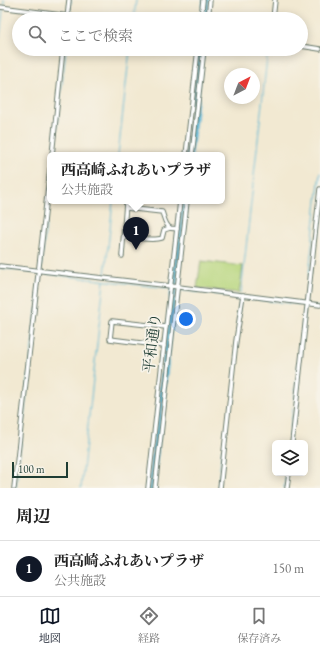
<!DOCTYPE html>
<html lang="ja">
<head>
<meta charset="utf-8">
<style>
	body { margin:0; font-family:"EB Garamond","Noto Serif JP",serif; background:#f2f2f2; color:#222 }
	.controls { position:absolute; right:12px; bottom:12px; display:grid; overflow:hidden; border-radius:6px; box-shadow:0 2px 10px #0003 }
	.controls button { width:36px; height:36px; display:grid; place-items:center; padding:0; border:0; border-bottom:1px solid #e0e0e0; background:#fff; color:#222; font:20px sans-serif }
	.compass { position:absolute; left:224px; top:68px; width:36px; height:36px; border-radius:50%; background:#fff; box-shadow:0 2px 10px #0003; rotate:42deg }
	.scale { position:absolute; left:12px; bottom:10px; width:56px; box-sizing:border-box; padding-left:4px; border:2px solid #1f3d34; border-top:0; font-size:11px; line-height:14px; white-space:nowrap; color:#1f3d34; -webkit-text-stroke:3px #f7f3e8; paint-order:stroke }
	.you { position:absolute; left:186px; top:319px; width:14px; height:14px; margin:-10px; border:3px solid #fff; border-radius:50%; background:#1a73e8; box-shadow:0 0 0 6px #1a73e833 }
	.badge { display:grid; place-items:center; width:26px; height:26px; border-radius:50%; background:#111827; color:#fff; font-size:13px; font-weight:700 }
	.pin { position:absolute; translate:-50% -33px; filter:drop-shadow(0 1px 2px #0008) }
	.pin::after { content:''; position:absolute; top:21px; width:14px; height:12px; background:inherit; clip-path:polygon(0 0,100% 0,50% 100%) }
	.popup { position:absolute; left:47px; top:152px; width:178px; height:52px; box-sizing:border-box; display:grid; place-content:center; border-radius:6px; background:#fff; filter:drop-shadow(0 1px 3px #0005); font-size:13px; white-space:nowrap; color:#767676 }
	.popup b { font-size:15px; color:#222 }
	.popup::after { content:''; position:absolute; left:50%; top:100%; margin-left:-8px; border:8px solid transparent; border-top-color:#fff }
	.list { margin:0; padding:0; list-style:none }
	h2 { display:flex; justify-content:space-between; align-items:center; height:52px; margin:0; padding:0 16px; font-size:17px }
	h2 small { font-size:13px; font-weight:400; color:#767676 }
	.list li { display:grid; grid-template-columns:26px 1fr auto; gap:12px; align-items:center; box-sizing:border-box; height:56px; padding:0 16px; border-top:1px solid #e0e0e0 }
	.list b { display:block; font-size:15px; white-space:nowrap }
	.list p { margin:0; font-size:13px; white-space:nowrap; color:#767676 }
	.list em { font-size:13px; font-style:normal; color:#767676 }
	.icon { flex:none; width:22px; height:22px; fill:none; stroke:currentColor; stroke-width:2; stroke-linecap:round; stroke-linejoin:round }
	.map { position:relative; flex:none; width:320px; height:488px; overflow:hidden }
	.search { position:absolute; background:#fff; box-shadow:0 2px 10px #0003; left:12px; right:12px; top:12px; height:44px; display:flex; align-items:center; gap:10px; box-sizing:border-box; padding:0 14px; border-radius:22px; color:#767676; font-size:15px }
	.sheet { height:108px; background:#fff }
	nav { display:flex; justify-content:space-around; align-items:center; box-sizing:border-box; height:56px; border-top:1px solid #e0e0e0; background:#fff; font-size:11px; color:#767676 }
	nav a { display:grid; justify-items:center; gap:2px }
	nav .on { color:#111827 }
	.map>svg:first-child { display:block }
</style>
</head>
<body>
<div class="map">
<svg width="320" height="488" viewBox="0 0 320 488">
	<rect width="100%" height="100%" fill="#f7f3e8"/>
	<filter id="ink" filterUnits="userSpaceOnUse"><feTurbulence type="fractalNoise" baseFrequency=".025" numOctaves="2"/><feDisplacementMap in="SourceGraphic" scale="8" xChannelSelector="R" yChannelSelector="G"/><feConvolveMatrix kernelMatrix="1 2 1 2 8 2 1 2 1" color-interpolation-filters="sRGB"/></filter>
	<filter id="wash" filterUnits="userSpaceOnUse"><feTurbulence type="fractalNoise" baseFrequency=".012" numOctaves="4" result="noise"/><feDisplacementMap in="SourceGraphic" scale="16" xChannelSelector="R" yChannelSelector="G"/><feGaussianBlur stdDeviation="0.9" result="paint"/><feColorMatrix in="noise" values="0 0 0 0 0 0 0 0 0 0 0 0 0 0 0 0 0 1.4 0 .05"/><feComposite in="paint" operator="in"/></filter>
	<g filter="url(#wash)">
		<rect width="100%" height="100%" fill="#f2e9d2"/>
		<path fill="#b7d67d" stroke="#6b8a58" d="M201,261l42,5 -4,27 -42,-5z"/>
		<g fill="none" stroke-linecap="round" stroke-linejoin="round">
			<g stroke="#56b5d5" stroke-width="1">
				<path d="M4,5v-5"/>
				<path d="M69,19l2,-19"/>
				<path d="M134,19l2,-19"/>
				<path d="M0,38l3,-29"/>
				<path d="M54,155l12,-106"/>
				<path d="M118,155l12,-106"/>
				<path d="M0,268l37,5"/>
				<path d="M40,273l128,15"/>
				<path d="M105,275l8,-74"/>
				<path d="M178,290l63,7"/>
				<path d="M241,293l27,-244"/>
				<path d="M244,298l62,7"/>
				<path d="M306,301l14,-128"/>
				<path d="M309,306l11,1"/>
				<path d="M238,319l2,-23"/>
				<path d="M289,443l16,-138"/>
				<path d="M16,488l34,-299"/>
				<path d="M81,488l23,-207"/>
				<path d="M218,488l4,-39"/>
				<path d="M284,488l2,-15"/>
			</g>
			<g stroke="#56b5d5" stroke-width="7">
				<path d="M204,19l2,-19"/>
				<path d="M189,155l12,-106"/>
				<path d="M151,488l33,-287"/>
			</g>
		</g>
	</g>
	<g filter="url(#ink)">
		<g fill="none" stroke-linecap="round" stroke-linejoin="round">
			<defs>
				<g id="minor">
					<path d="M0,7l92,12"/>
					<path d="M67,19l2,-19"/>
					<path d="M201,19l2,-19"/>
					<path d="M208,19l2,-19"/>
					<path d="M273,19l2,-19"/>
					<path d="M301,46l19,3"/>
					<path d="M52,155l11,-106"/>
					<path d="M186,155l12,-106"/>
					<path d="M192,155l12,-106"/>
					<path d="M126,208l36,4c2,5 3,13 8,16 2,1 5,0 7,1"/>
					<path d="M124,237c9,1 31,4 38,1l2,-8 6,-2"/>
					<path d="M122,256l4,-53v-2"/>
					<path d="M0,266l171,20 149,19"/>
					<path d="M164,346l-54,-7 2,-18 54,6"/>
					<path d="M292,443l28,-254"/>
					<path d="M14,488l36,-319"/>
					<path d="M148,488l32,-287"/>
					<path d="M155,488l32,-287"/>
					<path d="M220,488l16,-147 7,-46"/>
					<path d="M287,488l2,-15"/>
				</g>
			</defs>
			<use href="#minor" stroke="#69796b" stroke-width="5.5"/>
			<use href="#minor" stroke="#fff" stroke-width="3.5"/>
		</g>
	</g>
	<g text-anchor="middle" stroke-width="3.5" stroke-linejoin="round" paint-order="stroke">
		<g font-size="15" fill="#1f3d34" stroke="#f7f3e8">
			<text transform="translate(152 343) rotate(-83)" y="5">平和通り</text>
		</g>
	</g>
</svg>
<div class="controls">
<button><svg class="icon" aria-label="layers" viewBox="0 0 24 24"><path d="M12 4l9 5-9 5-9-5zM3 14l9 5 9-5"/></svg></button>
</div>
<svg class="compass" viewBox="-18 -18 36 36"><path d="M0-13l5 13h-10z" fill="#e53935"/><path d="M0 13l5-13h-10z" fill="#767676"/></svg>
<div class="scale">100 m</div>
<div class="you"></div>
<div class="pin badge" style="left:136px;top:250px">1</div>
<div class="popup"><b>西高崎ふれあいプラザ</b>公共施設</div>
<div class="search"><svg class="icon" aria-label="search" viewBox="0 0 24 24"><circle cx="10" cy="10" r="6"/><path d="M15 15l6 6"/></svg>ここで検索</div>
</div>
<section class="sheet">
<h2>周辺<small></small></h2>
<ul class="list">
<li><span class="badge">1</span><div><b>西高崎ふれあいプラザ</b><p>公共施設</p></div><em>150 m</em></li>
</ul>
</section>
<nav>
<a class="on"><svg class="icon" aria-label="map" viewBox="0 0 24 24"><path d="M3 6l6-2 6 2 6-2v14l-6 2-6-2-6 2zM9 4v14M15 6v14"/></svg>地図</a>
<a><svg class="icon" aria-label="directions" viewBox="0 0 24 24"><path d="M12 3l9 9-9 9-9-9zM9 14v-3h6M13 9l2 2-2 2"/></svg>経路</a>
<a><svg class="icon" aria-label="saved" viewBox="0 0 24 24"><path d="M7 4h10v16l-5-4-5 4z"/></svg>保存済み</a>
</nav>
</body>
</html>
